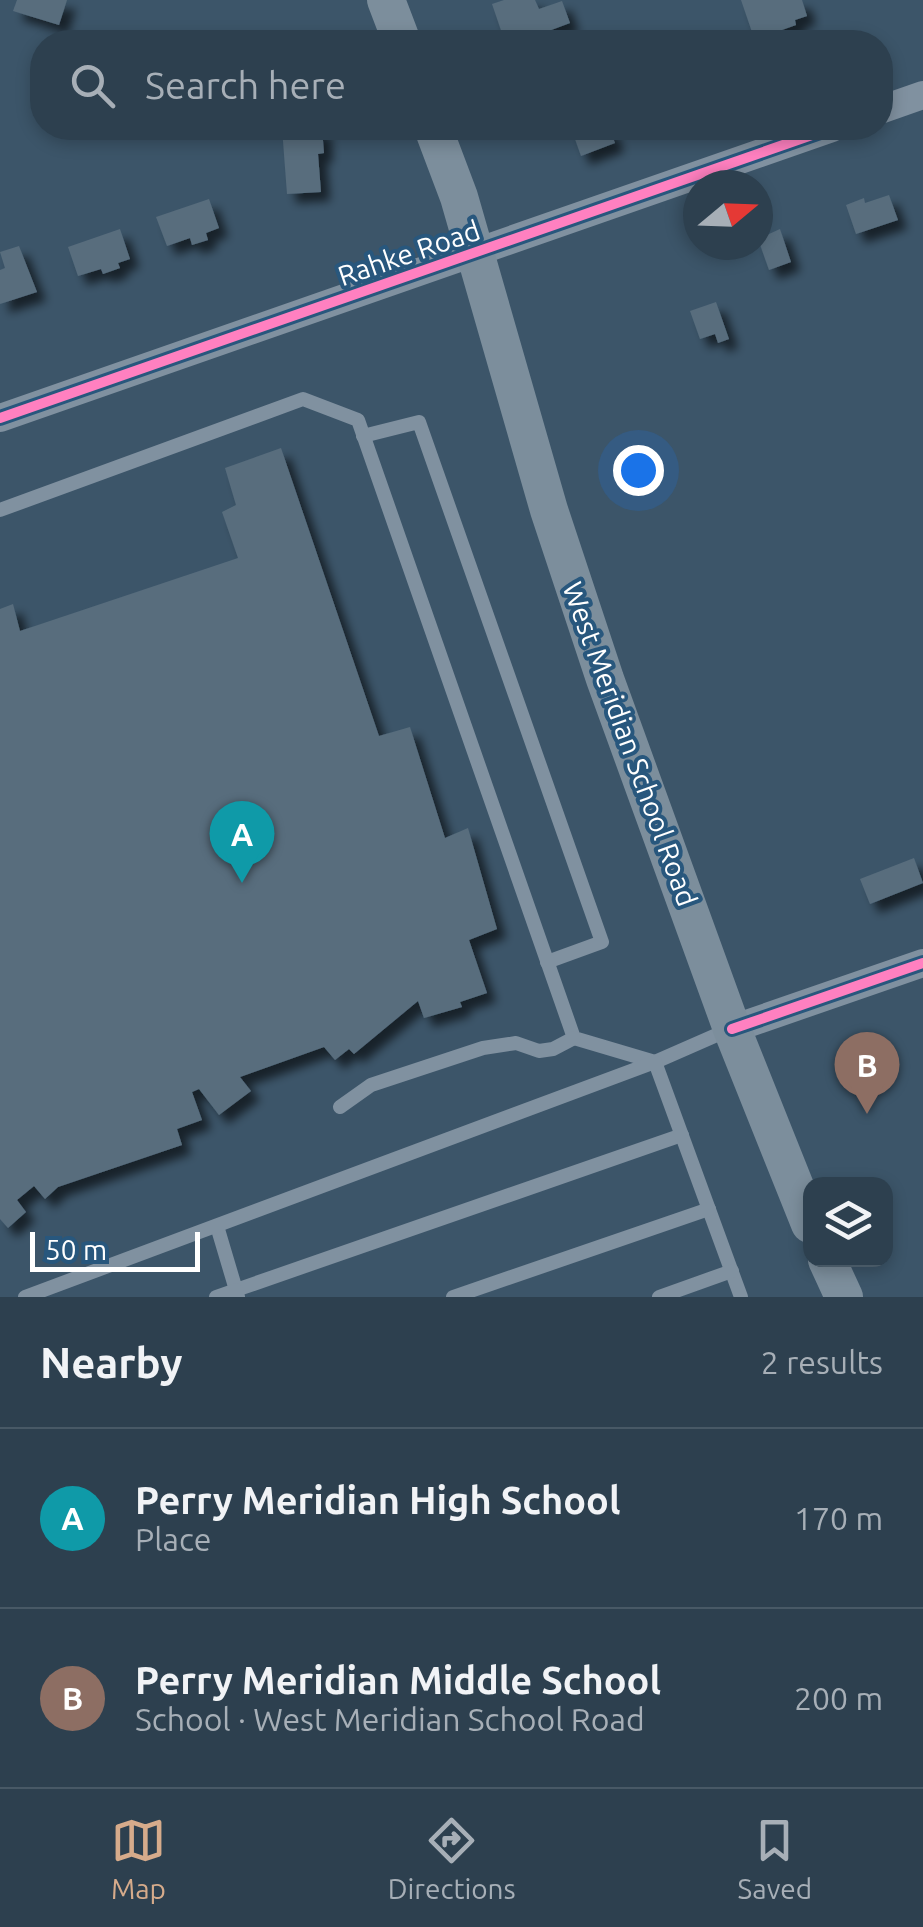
<!DOCTYPE html>
<html lang="en">
<head>
<meta charset="utf-8">
<style>
	body { margin:0; font-family:Ubuntu,sans-serif; background:#354756; color:#f1f3f6 }
	.controls { position:absolute; right:30px; bottom:30px; display:grid; overflow:hidden; border-radius:20px; box-shadow:0 5px 15px #0003 }
	.controls button { width:90px; height:90px; display:grid; place-items:center; padding:0; border:0; border-bottom:2px solid #485966; background:#2d404f; color:#f1f3f6; font:50px sans-serif }
	.compass { position:absolute; left:683px; top:170px; width:90px; height:90px; border-radius:50%; background:#2d404f; box-shadow:0 5px 15px #0003; rotate:71deg }
	.scale { position:absolute; left:30px; bottom:25px; width:170px; box-sizing:border-box; padding-left:10px; border:5px solid #fff; border-top:0; font-size:28px; line-height:35px; white-space:nowrap; color:#fff; -webkit-text-stroke:8px #28577d; paint-order:stroke }
	.you { position:absolute; left:638px; top:470px; width:35px; height:35px; margin:-25px; border:8px solid #fff; border-radius:50%; background:#1a73e8; box-shadow:0 0 0 15px #1a73e833 }
	.badge { display:grid; place-items:center; width:65px; height:65px; border-radius:50%; background:#d6ab8b; color:#fff; font-size:32px; font-weight:700 }
	.pin { position:absolute; translate:-50% -82px; filter:drop-shadow(0 2px 5px #0008) }
	.pin::after { content:''; position:absolute; top:52px; width:35px; height:30px; background:inherit; clip-path:polygon(0 0,100% 0,50% 100%) }
	.list { margin:0; padding:0; list-style:none }
	h2 { display:flex; justify-content:space-between; align-items:center; height:130px; margin:0; padding:0 40px; font-size:42px }
	h2 small { font-size:32px; font-weight:400; color:#a7afb7 }
	.list li { display:grid; grid-template-columns:65px 1fr auto; gap:30px; align-items:center; box-sizing:border-box; height:180px; padding:0 40px; border-top:2px solid #485966 }
	.list b { display:block; font-size:38px; white-space:nowrap }
	.list p { margin:0; font-size:32px; white-space:nowrap; color:#a7afb7 }
	.list em { font-size:32px; font-style:normal; color:#a7afb7 }
	.icon { flex:none; width:55px; height:55px; fill:none; stroke:currentColor; stroke-width:2; stroke-linecap:round; stroke-linejoin:round }
	.map { position:relative; flex:none; width:923px; height:1297px; overflow:hidden }
	.search { position:absolute; background:#2d404f; box-shadow:0 5px 15px #0003; left:30px; right:30px; top:30px; height:110px; display:flex; align-items:center; gap:25px; box-sizing:border-box; padding:0 35px; border-radius:40px; color:#a7afb7; font-size:38px }
	.sheet { height:490px; background:#2d404f }
	nav { display:flex; justify-content:space-around; align-items:center; box-sizing:border-box; height:140px; border-top:2px solid #485966; background:#2d404f; font-size:28px; color:#a7afb7 }
	nav a { display:grid; justify-items:center; gap:5px }
	nav .on { color:#d6ab8b }
	.map>svg:first-child { display:block }
</style>
</head>
<body>
<div class="map">
<svg width="923" height="1297" viewBox="0 0 923 1297">
	<defs>
		<filter id="shadow"><feDropShadow dx="9" dy="9" stdDeviation="5" flood-color="#0009"/></filter>
	</defs>
	<rect width="100%" height="100%" fill="#3c5569"/>
	<g fill="#586d7d" filter="url(#shadow)">
		<path d="M17,0h50l-8,25 -46,-14z"/>
		<path d="M504,0h31l4,9 23,-8 8,22 -24,9 3,8 -8,2h-36l-13,-38z"/>
		<path d="M741,0h61l5,16 -12,4 1,5 -28,10 -2,-5 -13,5z"/>
		<path d="M282,128h40l2,25 -6,1 3,38 -34,2z"/>
		<path d="M571,128h38l6,15 -34,13z"/>
		<path d="M889,195l9,25 -42,14 -10,-29 18,-7 1,5z"/>
		<path d="M209,199l10,29 -13,5 2,7 -16,5 -2,-7 -23,8 -11,-29z"/>
		<path d="M120,229l10,30 -12,4 2,5 -17,6 -2,-5 -23,7 -10,-29z"/>
		<path d="M780,229l11,33 -22,8 -11,-31z"/>
		<path d="M19,246l18,46 -37,12v-34l5,-2 -5,-16z"/>
		<path d="M716,302l13,37 -11,4 -3,-9 -15,5 -10,-28z"/>
		<path d="M281,448l98,288 31,-9 35,111 23,-10 29,101 -28,11 18,53 -27,9 2,5 -38,11 -6,-17 -64,53 -5,-5 -14,11 -11,-13 -84,30 11,14 -32,24 -20,-26 -7,3 10,28 -25,9 5,16 -124,42 -13,12 -11,-13 -17,14 9,12 -18,16 -8,-9v-610l13,-5 7,27 218,-73 -16,-46 14,-7 -11,-37z"/>
		<path d="M914,858l9,25 -53,21 -10,-25z"/>
	</g>
	<g fill="none" stroke-linecap="round" stroke-linejoin="round">
		<g stroke="#8091a0" stroke-width="14">
			<path d="M363,436l56,-14 183,520 -55,20"/>
			<path d="M0,510l303,-111 55,21 216,618 81,24 73,-32"/>
			<path d="M340,1107l31,-22 112,-37 33,-5 23,8 14,-2 21,-11"/>
			<path d="M217,1226l19,64 446,-155"/>
			<path d="M25,1297l630,-235 86,235"/>
			<path d="M216,1297l20,-7 2,7"/>
			<path d="M453,1297l256,-88"/>
			<path d="M659,1297l73,-26"/>
		</g>
		<g stroke="#8091a0" stroke-width="28">
			<path d="M880,110l43,-15"/>
			<path d="M0,418l832,-290"/>
			<path d="M732,1029l191,-66"/>
		</g>
		<g stroke="#7c8e9c" stroke-width="38">
			<path d="M386,0l16,42"/>
			<path d="M433,128l26,69 90,313 56,169 127,350 78,195"/>
			<path d="M827,1260l17,37"/>
		</g>
		<defs>
			<g id="cycleway">
				<path d="M0,418l832,-290"/>
				<path d="M732,1029l191,-66"/>
			</g>
		</defs>
		<use href="#cycleway" stroke="#28577d" stroke-width="16"/>
		<use href="#cycleway" stroke="#ff80c0" stroke-width="10"/>
	</g>
	<g text-anchor="middle" stroke-width="8" stroke-linejoin="round" paint-order="stroke">
		<g font-size="28" fill="#fff" stroke="#28577d">
			<text transform="translate(409 253) rotate(-19)" y="10">Rahke Road</text>
			<text transform="translate(630 744) rotate(70)" y="10">West Meridian School Road</text>
		</g>
	</g>
</svg>
<div class="controls">
<button><svg class="icon" aria-label="layers" viewBox="0 0 24 24"><path d="M12 4l9 5-9 5-9-5zM3 14l9 5 9-5"/></svg></button>
</div>
<svg class="compass" viewBox="-18 -18 36 36"><path d="M0-13l5 13h-10z" fill="#e53935"/><path d="M0 13l5-13h-10z" fill="#a7afb7"/></svg>
<div class="scale">50 m</div>
<div class="you"></div>
<div class="pin badge" style="left:242px;top:883px;background:#0f9aa8">A</div>
<div class="pin badge" style="left:867px;top:1114px;background:#8d6e63">B</div>
<div class="search"><svg class="icon" aria-label="search" viewBox="0 0 24 24"><circle cx="10" cy="10" r="6"/><path d="M15 15l6 6"/></svg>Search here</div>
</div>
<section class="sheet">
<h2>Nearby<small>2 results</small></h2>
<ul class="list">
<li><span class="badge" style="background:#0f9aa8">A</span><div><b>Perry Meridian High School</b><p>Place</p></div><em>170 m</em></li>
<li><span class="badge" style="background:#8d6e63">B</span><div><b>Perry Meridian Middle School</b><p>School · West Meridian School Road</p></div><em>200 m</em></li>
</ul>
</section>
<nav>
<a class="on"><svg class="icon" aria-label="map" viewBox="0 0 24 24"><path d="M3 6l6-2 6 2 6-2v14l-6 2-6-2-6 2zM9 4v14M15 6v14"/></svg>Map</a>
<a><svg class="icon" aria-label="directions" viewBox="0 0 24 24"><path d="M12 3l9 9-9 9-9-9zM9 14v-3h6M13 9l2 2-2 2"/></svg>Directions</a>
<a><svg class="icon" aria-label="saved" viewBox="0 0 24 24"><path d="M7 4h10v16l-5-4-5 4z"/></svg>Saved</a>
</nav>
</body>
</html>
